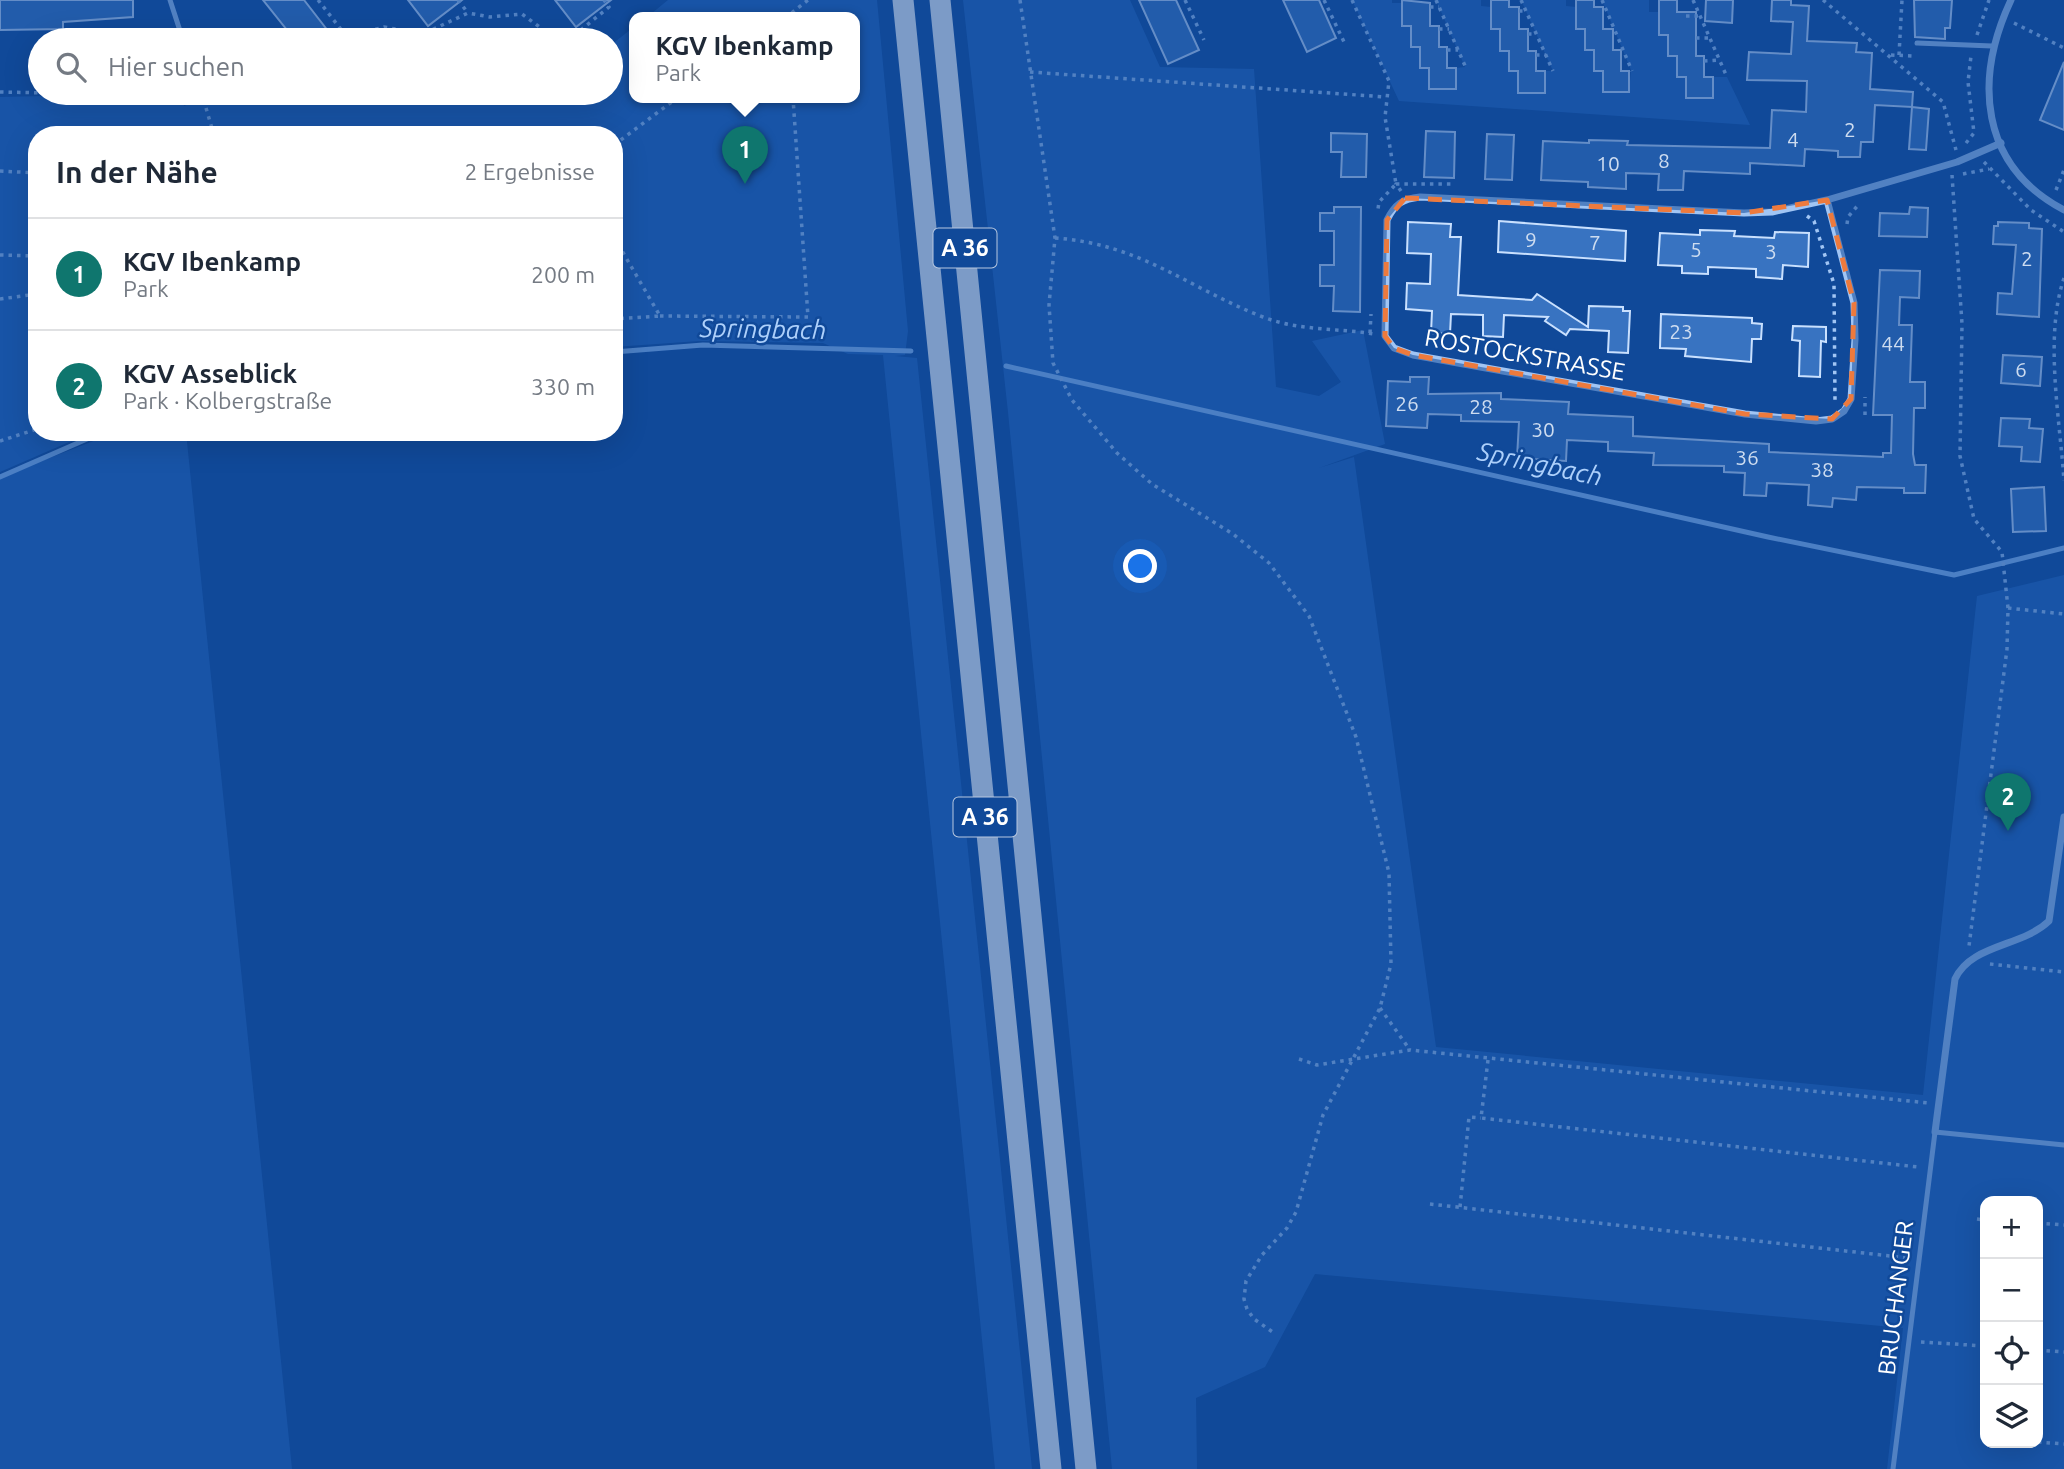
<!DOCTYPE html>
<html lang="de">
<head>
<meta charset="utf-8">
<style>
	body { margin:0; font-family:Ubuntu,sans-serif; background:#f2f2f3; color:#1f2937 }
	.controls { position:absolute; right:21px; bottom:21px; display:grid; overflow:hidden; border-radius:14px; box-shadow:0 7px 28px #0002 }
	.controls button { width:63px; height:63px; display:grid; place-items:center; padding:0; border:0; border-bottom:2px solid #e0e1e3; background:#fff; color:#1f2937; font:35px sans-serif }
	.you { position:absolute; left:1141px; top:567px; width:24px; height:24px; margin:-18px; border:5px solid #fff; border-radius:50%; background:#1a73e8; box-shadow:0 0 0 10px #1a73e833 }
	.badge { display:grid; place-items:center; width:46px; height:46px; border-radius:50%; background:#0f766e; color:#fff; font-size:23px; font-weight:700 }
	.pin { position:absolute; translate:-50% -58px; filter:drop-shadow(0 2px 4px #0008) }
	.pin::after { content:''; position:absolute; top:37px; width:24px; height:21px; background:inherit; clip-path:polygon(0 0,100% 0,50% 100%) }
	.popup { position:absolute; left:629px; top:12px; width:231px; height:91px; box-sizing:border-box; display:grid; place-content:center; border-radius:14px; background:#fff; filter:drop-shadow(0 2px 5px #0005); font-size:23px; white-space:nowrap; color:#747a83 }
	.popup b { font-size:26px; color:#1f2937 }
	.popup::after { content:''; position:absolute; left:50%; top:100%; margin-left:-14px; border:14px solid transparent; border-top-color:#fff }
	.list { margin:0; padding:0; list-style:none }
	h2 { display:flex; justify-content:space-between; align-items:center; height:91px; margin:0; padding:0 28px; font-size:30px }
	h2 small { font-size:23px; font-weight:400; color:#747a83 }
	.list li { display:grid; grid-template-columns:46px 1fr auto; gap:21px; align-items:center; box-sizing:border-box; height:112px; padding:0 28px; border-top:2px solid #e0e1e3 }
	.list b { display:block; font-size:26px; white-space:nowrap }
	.list p { margin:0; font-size:23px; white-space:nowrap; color:#747a83 }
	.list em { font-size:23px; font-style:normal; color:#747a83 }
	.icon { flex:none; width:38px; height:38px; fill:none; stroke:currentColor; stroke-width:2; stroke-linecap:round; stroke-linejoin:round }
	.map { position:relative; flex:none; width:2064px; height:1469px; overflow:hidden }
	.search { position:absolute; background:#fff; box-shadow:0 7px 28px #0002; left:28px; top:28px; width:595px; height:77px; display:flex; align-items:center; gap:18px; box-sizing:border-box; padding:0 24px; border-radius:38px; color:#747a83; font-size:26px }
	.panel { position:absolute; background:#fff; box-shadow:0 7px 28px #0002; left:28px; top:126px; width:595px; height:315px; border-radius:28px }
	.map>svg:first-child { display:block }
</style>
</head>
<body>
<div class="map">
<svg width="2064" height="1469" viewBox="0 0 2064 1469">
	<rect width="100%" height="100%" fill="#104999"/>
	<g fill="#2263b8" fill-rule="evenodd">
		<path d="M668,0h209l31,331 -3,24 -10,1 22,2 115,1111h-37l-112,-1114 -35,-1 -25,-11 -124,-2 -85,6v-212h-577v297h55l-92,40v-375l179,-4 5,13 27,-10 69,-3h331v-48l24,-19v72h220v-80h-209z"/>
		<path d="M963,0h167l30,67 94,2 22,318 43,9 22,-14 -29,-41 51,-11 22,114 -66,24 35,-11 82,590 487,48 54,-499 87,-21v894h-177l16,-141 -588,-54 -50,93 -69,31 1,71h-85l-104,-1057zM1985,1201h53v242h-53z"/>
		<path d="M1352,0h40v3h10v22l9,1v21h9v21h9v21h26l1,-21 9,-1 -29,-67h45v6l10,1v22h9v21l9,1v20h9v21l26,1 1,-22h8l-32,-71h45v6l10,1v21l9,1v21h9v21h9v21h26l2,-22 -29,-70h47v12h10v22l9,1v21h9v21h9v21h26l1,-21h14l23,48 -351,-24z"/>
		<path d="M117,432h69l106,1037h-292v-992z"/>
	</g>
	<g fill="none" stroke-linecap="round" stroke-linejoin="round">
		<g stroke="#92c0f8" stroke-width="5">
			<path d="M614,352l89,-7 208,6"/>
			<path d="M1006,366l762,171 186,38 110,-27"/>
			<path d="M0,477l103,-45"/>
		</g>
	</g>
	<g fill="#3873c1" stroke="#c9e0fe" stroke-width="2">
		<path d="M0,0h133v17l-70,5v7l-63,1z"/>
		<path d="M263,0h41l31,40h-40z"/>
		<path d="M408,0h54l-34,26z"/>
		<path d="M555,0h56l-35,27z"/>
		<path d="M1139,0h37l23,50 -31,14z"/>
		<path d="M1283,0h36l17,38 -29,14z"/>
		<path d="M1402,0l28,3v23h9v21h8v21h9v21h-27v-21h-9v-21h-9v-21h-9z"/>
		<path d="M1491,0h18v7h10v22h9v22h8v20h9v22h-27v-22h-9v-20h-9v-22h-9z"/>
		<path d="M1576,0h18v7h9v22h10v21h8v21h8v21h-26v-21h-9v-21h-9v-21h-9z"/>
		<path d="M1659,0h18v12h19v44h8v21h9v21h-27v-21h-9v-21h-9v-21h-9z"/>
		<path d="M1706,0h27l-1,23 -27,-2z"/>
		<path d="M1772,0h19v5l18,1 -2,35 50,2 -1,9 16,1 -2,36 43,3 -1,15 -37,-2 -2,37h-12l-1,15h-22v-6l-33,-2 -1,17 -54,-3v11l-66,-3 -1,19h-25l1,-16 -33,-1v16l-38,-2v-5l-47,-2 2,-39 46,2v-3l39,1 -1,4 143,3 2,-38 34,2 1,-31 -60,-1 2,-28 42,2 2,-32 -22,-1z"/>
		<path d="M1914,0h38l-2,28h-5v11l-30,-2z"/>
		<path d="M2064,62v68l-24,-10z"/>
		<path d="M1912,107l17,2 -3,41 -17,-1z"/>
		<path d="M1426,131l29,1 -1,46 -30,-1z"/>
		<path d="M1331,133l36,1 -1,43h-25l1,-25h-11z"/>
		<path d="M1487,134l27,1 -2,45 -27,-1z"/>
		<path d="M1334,207h27l-1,105 -27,-1 1,-25h-14v-21h14v-34h-14v-18h14z"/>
		<path d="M1910,207l18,1 -1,29 -48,-1 1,-23 29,1z"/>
		<path d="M1499,221l127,10 -1,30 -127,-9z"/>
		<path d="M1408,222l43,2 -1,13h11l-3,58 74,5 5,-6 51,33 1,-21 34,1v4h7l-2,42 -20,-1 1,-21 -39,-2 -4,6 -21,-14 3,-4 -44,-2 -1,22 -20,-1v-21l-32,-1 -1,20 -19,-1 1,-22 -26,-2 1,-26 23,1 1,-30 -24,-1z"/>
		<path d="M1998,222l31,1v5l13,1 -3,88 -42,-3 1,-21 14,1 4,-49 -23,-1 1,-18h4z"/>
		<path d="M1700,230l35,1 -1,5 40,2 1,-6 34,1 -1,34 -25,-2 -1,14 -26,-2v-8l-48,-2v7l-26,-1v-7l-24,-1 2,-32 40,2z"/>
		<path d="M1880,270l40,1 -1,27 -19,-1 -1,28h13l-2,57h15v26h-11l-1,46 2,11h11l-1,28h-21v-5l-47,-1 -1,13 -23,-2 -1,9 -24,-2 1,-20 -42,-2 -1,13 -22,-1 1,-22 -21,-1v-6l-71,-1 1,-12 -46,-2v-9l-41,-2 -1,21 -49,-3 2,-36 -58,-1v-6l-33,-1 -1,14 -41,-2 2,-45 22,1v-5h19l-1,17 73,-1v6l68,3 -1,12 65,3v19l136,8v8l114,5v-4h8l1,-38h-19z"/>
		<path d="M1661,314l91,4v5l10,1 -1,15h-9l-1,23 -66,-6 1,-7 -26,-1z"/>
		<path d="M1793,326l33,1v15l-5,-1 -1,36 -21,-1 1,-35 -8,-1z"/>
		<path d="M2003,355l39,2 -2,29 -39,-3z"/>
		<path d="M2001,418l29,1 -1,9 14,1 -3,33 -19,-1 1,-14 -23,-1z"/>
		<path d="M2044,487l2,44 -33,1 -2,-43z"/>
	</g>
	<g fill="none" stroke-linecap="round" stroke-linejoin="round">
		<g stroke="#a1c5f4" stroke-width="3.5" stroke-dasharray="3.5 5" stroke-linecap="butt">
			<path d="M318,0l29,37 37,-10 39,7 45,-21 22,4 32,-3 27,20 22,4 38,-31 -5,-7"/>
			<path d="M458,0l10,13"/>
			<path d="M1020,0l35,238 -6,67 4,58 19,37 45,53 35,31 81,50 36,29 40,53 47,121 33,136 2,91 -11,44 -57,107 -27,97 -9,16 -25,27 -16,26 -2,18 3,10 7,10 20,14"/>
			<path d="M1185,0l19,40"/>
			<path d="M1324,0l20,42"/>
			<path d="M1352,0l37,81 -4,36 11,67 -17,18 -1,7"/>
			<path d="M1436,0l30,68"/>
			<path d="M1521,0l32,71"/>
			<path d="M1602,0l30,71"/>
			<path d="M1693,0l34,77"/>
			<path d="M1823,0l120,102 13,48"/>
			<path d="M1430,7h9"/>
			<path d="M1519,11h7"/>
			<path d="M1686,16h14"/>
			<path d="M785,18l23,-18"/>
			<path d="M2014,23l50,25"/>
			<path d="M1439,29h10"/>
			<path d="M1528,34h8"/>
			<path d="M1977,35l12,-35"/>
			<path d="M1696,38h14"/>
			<path d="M1447,50h11"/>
			<path d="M1536,55h10"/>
			<path d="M1891,55l23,1"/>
			<path d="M1899,55l3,-55"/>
			<path d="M1704,61l16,-1"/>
			<path d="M1030,72l356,25"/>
			<path d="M0,92l48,1"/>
			<path d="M206,108l8,27"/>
			<path d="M1966,143l8,-10 -6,-51 3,-26"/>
			<path d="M614,145l63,-47"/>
			<path d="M1984,162l47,48 33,22"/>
			<path d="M0,171l37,2"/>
			<path d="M1963,174l26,-5"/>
			<path d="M1952,175l10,149 -2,132 14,63 28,33 6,56 -1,41 -38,297"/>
			<path d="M2056,190l8,-20"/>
			<path d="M1401,191l-5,-7h58"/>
			<path d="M1807,216l7,5 20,63 1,117"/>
			<path d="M1847,224l1,-7 11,-13"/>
			<path d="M614,237l46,79 -46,3"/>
			<path d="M1055,238c86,6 133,50 208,79 36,14 75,11 111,17"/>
			<path d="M0,255l37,1"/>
			<path d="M2064,278c-20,59 -4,141 0,203"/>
			<path d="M0,299l37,-5"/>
			<path d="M660,316l148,1 -15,-219"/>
			<path d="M1370,333l1,-19"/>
			<path d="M1865,415v-18"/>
			<path d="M0,441l37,-12"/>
			<path d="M2008,608l56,6"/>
			<path d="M1990,964l74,8"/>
			<path d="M1380,1008l30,42"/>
			<path d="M1299,1059l18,6 93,-15 519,53"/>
			<path d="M1488,1060l-7,58 437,49"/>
			<path d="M1430,1204l478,54"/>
			<path d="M1460,1207l9,-90 12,1"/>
			<path d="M1977,1219l8,1"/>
			<path d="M2038,1223l26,2"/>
			<path d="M1921,1342l64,4"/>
			<path d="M2038,1350l26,2"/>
			<path d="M2038,1442l26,2"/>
		</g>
		<g stroke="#a1c5f4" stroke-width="5">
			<path d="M170,0l13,40"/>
			<path d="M1917,43l75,3"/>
			<path d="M201,93l2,6"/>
			<path d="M1893,1469l42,-337 129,13"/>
		</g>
		<g stroke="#a1c5f4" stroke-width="7">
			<path d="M2011,0c-37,79 -32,165 53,210"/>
			<path d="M1827,200l-55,12 -28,1 -324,-16c-18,2 -25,7 -33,23l-2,116 9,12 19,7 332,59 71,7 16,-2 12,-8 7,-12 4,-60 -1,-36 -27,-103 130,-38 44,-19"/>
			<path d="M1935,1132l20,-153c16,-35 67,-32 94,-58l15,-104"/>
		</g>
		<g stroke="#fff" stroke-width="21">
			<path d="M903,0l148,1469"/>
			<path d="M940,0l146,1469"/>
		</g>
	</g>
	<path d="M0 0H2064V1469H0ZM1405,198l339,15 83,-13 27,103 -3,96 -19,20 -87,-5 -332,-59 -19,-7 -9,-12 2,-116z" fill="#104999" fill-opacity=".55" fill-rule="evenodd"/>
	<path fill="none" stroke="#ed7a3d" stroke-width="5" stroke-dasharray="14 9" stroke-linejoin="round" d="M1405,198l339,15 83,-13 27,103 -3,96 -19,20 -87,-5 -332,-59 -19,-7 -9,-12 2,-116z"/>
	<g text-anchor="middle" stroke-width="5" stroke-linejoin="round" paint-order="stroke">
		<g font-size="21" fill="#cddcf0">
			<text x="1850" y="137">2</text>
			<text x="1793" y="147">4</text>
			<text x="1664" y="168">8</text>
			<text x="1608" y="171">10</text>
			<text x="1531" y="247">9</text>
			<text x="1595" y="250">7</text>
			<text x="1696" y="257">5</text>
			<text x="1771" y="259">3</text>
			<text x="2027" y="266">2</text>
			<text x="1681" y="339">23</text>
			<text x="1893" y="351">44</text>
			<text x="2021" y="377">6</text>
			<text x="1407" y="411">26</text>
			<text x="1481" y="414">28</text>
			<text x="1543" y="437">30</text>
			<text x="1747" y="465">36</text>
			<text x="1822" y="477">38</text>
		</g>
		<g fill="#104999" stroke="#b7c8e0" stroke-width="2">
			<rect x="933.5" y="228.5" width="63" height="39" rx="5"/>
			<rect x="953.5" y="797.5" width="63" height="39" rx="5"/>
		</g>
		<g font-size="23" font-weight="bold" fill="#fff">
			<text x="965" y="256">A 36</text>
			<text x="985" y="825">A 36</text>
		</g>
		<g font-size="24" fill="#fff" stroke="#104999">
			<text transform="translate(1525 355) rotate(10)" y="8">ROSTOCKSTRASSE</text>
			<text transform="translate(1896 1298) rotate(-83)" y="8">BRUCHANGER</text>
		</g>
		<g font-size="26" font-style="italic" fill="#add0fb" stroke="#104999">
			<text transform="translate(763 329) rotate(1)" y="9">Springbach</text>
			<text transform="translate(1540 464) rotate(12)" y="9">Springbach</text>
		</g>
	</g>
</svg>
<div class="controls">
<button>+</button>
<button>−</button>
<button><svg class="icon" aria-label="locate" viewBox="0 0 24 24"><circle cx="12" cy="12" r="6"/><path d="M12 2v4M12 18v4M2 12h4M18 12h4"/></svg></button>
<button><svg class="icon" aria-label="layers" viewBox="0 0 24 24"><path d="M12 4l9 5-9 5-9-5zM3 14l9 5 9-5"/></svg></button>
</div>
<div class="you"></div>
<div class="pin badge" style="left:745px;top:184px">1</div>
<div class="popup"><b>KGV Ibenkamp</b>Park</div>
<div class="pin badge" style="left:2008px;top:831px">2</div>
<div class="search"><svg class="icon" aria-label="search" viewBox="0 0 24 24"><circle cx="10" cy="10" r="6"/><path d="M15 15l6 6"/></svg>Hier suchen</div>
<section class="panel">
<h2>In der Nähe<small>2 Ergebnisse</small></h2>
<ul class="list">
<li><span class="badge">1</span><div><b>KGV Ibenkamp</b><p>Park</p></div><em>200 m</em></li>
<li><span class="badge">2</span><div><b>KGV Asseblick</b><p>Park · Kolbergstraße</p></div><em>330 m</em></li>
</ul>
</section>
</div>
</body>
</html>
